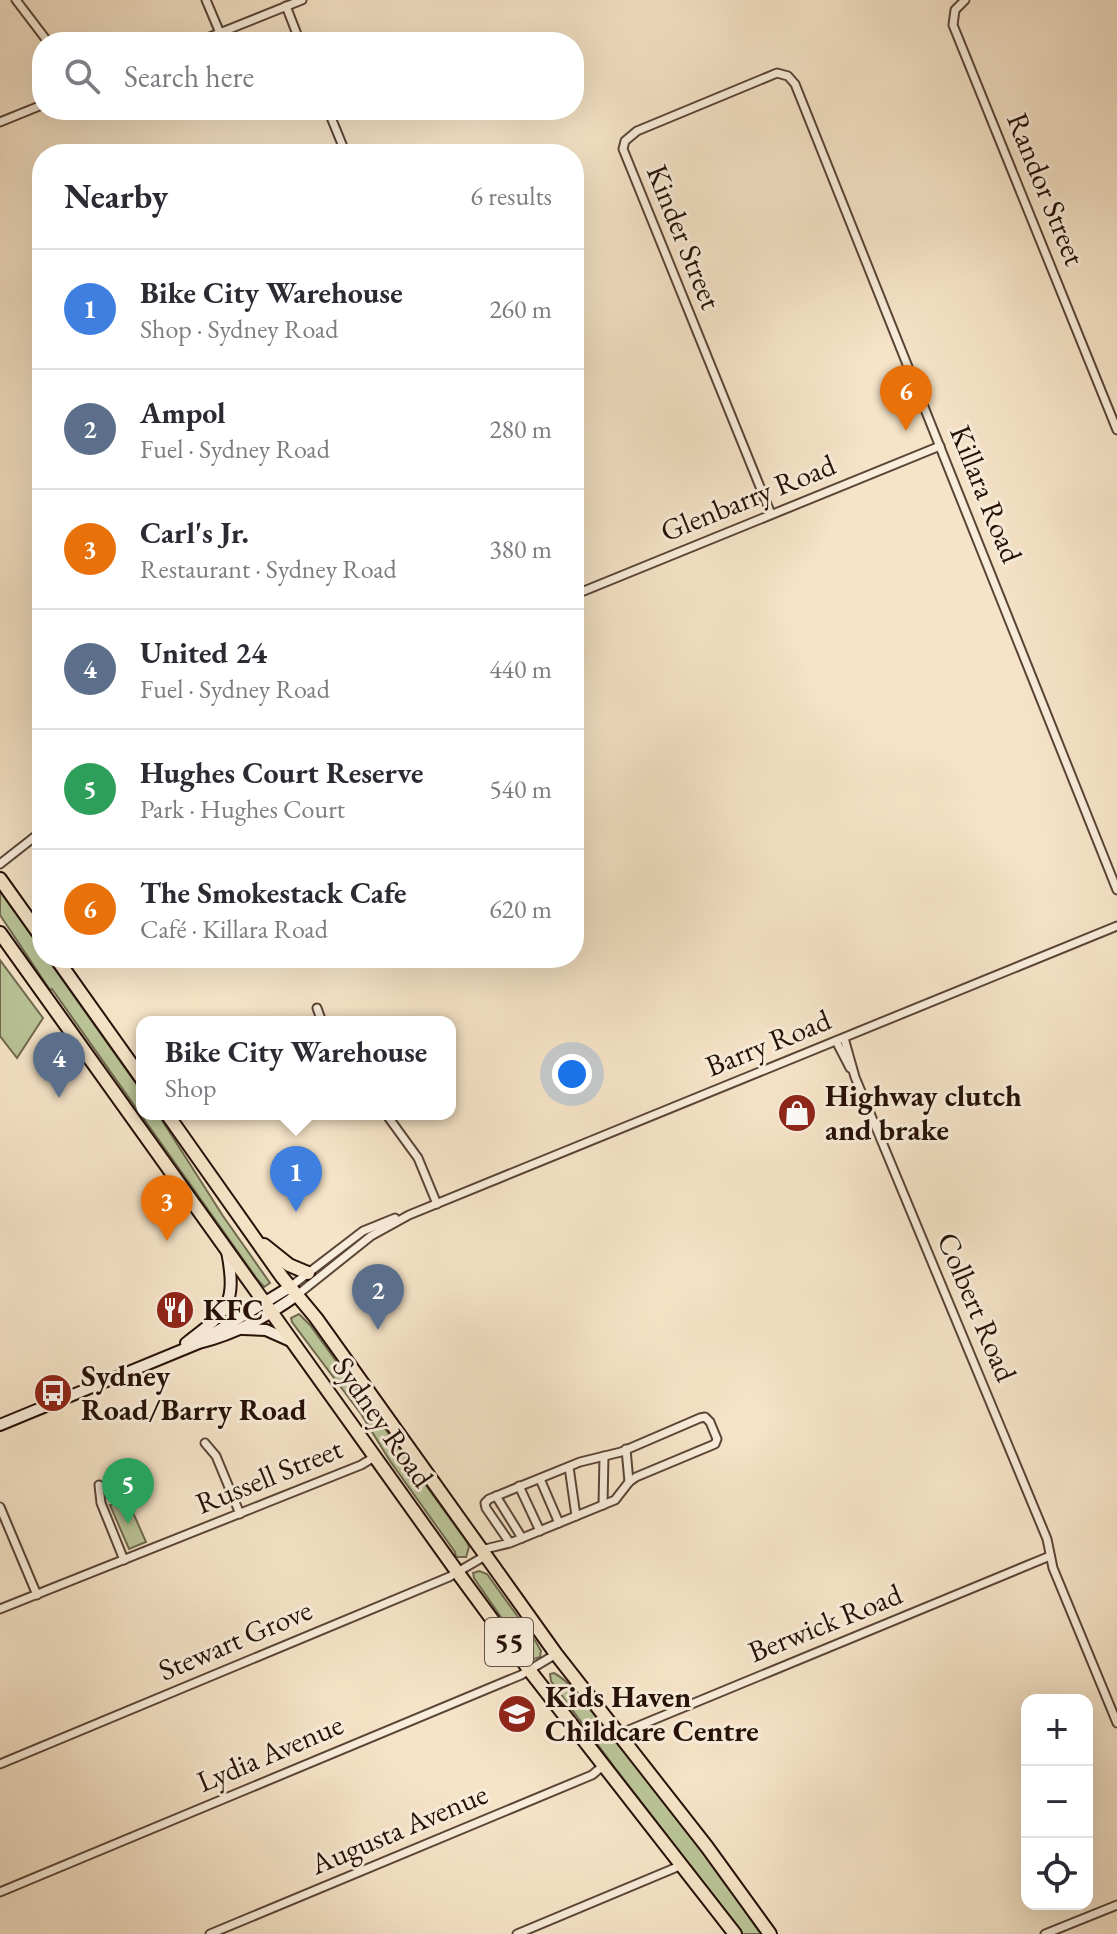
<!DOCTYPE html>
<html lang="en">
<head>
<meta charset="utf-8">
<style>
	body { margin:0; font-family:"EB Garamond",serif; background:#f7f7f7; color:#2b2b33 }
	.controls { position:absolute; right:24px; bottom:24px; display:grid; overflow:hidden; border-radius:16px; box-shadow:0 8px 32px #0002 }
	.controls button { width:72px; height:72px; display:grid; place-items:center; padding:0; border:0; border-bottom:2px solid #e1e1e2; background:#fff; color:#2b2b33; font:40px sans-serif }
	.you { position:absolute; left:572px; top:1074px; width:28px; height:28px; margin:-20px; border:6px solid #fff; border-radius:50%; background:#1a73e8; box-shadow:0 0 0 12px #1a73e833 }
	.badge { display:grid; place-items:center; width:52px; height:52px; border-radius:50%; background:#8f2418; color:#fff; font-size:26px; font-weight:700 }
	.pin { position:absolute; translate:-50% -66px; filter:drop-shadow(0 2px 4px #0008) }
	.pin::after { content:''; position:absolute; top:42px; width:28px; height:24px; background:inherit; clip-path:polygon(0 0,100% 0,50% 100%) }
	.popup { position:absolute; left:136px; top:1016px; width:320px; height:104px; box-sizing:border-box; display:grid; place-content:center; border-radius:16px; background:#fff; filter:drop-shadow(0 2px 6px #0005); font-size:26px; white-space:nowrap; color:#7c7c81 }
	.popup b { font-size:30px; color:#2b2b33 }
	.popup::after { content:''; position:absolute; left:50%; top:100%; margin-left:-16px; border:16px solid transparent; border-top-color:#fff }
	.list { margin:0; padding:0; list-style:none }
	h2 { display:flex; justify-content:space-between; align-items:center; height:104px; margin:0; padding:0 32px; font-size:34px }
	h2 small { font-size:26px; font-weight:400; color:#7c7c81 }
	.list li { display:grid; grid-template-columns:52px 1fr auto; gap:24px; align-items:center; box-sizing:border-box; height:120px; padding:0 32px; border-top:2px solid #e1e1e2 }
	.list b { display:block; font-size:30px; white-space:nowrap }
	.list p { margin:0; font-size:26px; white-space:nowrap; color:#7c7c81 }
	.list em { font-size:26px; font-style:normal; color:#7c7c81 }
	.icon { flex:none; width:44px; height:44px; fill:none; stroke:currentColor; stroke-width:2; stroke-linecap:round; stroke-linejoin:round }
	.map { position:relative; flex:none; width:1117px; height:1934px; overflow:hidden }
	.search { position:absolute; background:#fff; box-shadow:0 8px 32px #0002; left:32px; top:32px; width:552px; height:88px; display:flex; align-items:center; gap:20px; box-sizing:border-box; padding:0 28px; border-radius:32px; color:#7c7c81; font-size:30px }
	.panel { position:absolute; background:#fff; box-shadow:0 8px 32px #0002; left:32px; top:144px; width:552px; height:824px; border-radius:32px }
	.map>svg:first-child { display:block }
</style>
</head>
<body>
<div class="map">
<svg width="1117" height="1934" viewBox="0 0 1117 1934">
	<rect width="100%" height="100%" fill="#f6e4c8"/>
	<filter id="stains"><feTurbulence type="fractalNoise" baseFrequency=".0025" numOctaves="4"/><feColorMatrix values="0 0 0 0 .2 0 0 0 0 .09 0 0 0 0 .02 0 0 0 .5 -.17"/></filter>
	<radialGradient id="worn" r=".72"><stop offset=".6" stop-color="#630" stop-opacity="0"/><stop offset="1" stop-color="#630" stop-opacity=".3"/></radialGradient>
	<g fill="#bac598" stroke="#706a50" stroke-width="2">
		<path d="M0,891l42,59v8h5l95,134v22h16l65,102 47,67 -6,4 -7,-8 -205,-290 -2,1 -50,-75z"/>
		<path d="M0,960l43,58 -26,40 -17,-22z"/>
		<path d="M299,1314l11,11 157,217 2,5 -3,10h-10l-1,-5 -65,-91 -29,-47 -69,-92 -1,-4z"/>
		<path d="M127,1499l19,43 -17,7 -19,-44z"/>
		<path d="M479,1571l8,3 49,68 5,9 -1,6 -6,2 -9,-7 -51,-74 -1,-5z"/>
		<path d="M554,1673c20,11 36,37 50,54 56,67 108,135 157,207h-18l-128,-166 -64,-87 -1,-7z"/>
	</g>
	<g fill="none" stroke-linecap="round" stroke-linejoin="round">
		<defs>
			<g id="minor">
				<path d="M16,0l32,42"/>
				<path d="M206,0l14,33"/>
				<path d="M965,0l-10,10 -2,15 164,405"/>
				<path d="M286,6l14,36"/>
				<path d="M197,42l105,-42"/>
				<path d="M328,110l18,44"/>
				<path d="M0,122l42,-17"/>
				<path d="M771,514l-148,-365 2,-8 12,-10 140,-58 11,3 7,8 322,806"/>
				<path d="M574,595l366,-149"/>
				<path d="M0,864l42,-33"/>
				<path d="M317,1008l5,14"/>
				<path d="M844,1038l11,39 192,462 6,29 64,155"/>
				<path d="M836,1041l14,27"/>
				<path d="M386,1114l32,44 19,46"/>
				<path d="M290,1287l73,-56 32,-13"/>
				<path d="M297,1295l74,-59 38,-21 708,-289"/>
				<path d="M205,1443l11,13 24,58"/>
				<path d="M626,1449l3,33"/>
				<path d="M569,1467l7,49"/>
				<path d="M540,1479l19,44"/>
				<path d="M99,1485l2,18 23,57"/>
				<path d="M519,1486l21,45"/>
				<path d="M496,1496l26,42"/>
				<path d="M603,1505l1,-49"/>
				<path d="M0,1507l37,88"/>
				<path d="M481,1550l29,-7 105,-43 14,-18 7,-5 79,-33 2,-5 -7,-17 -5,-5 -5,1 -79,34 -41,10 -91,37 -4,4 1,5 24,35"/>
				<path d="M0,1609l361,-144 15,-9"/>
				<path d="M619,1734l431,-178"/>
				<path d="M0,1764l449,-187 36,-21"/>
				<path d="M0,1892l521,-217 35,-21"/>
				<path d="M210,1934l382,-159 12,-10"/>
				<path d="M517,1934l165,-69"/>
				<path d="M1045,1934l72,-29"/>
			</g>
			<g id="secondary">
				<path d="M243,1329l23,1 27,12"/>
				<path d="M206,1338l84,-51"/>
				<path d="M186,1343c42,-32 51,-38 41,-92"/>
				<path d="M0,1425l199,-82c37,-9 67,-26 98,-48"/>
			</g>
			<g id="trunk">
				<path d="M0,879l42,59"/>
				<path d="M0,933l458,640 72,98 205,263"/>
				<path d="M56,958l86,121"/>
				<path d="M167,1114l115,163 34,41 240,336 151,193 63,87"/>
				<path d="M264,1245l25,20 19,8"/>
			</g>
		</defs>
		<use href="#minor" stroke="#5a4537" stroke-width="11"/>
		<use href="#secondary" stroke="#261007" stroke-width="14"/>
		<use href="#trunk" stroke="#261007" stroke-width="16"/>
		<use href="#minor" stroke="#f9eddb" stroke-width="7"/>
		<use href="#secondary" stroke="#f9eddb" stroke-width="10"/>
		<use href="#trunk" stroke="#f6e4c8" stroke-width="12"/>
	</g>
	<defs>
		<symbol id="shop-disc" viewBox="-11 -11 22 22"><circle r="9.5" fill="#8f2418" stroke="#f9eddb"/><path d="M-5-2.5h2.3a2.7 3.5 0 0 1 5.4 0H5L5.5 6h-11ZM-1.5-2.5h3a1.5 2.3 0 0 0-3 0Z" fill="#fff"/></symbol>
		<symbol id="restaurant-disc" viewBox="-11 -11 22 22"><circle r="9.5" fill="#8f2418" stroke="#f9eddb"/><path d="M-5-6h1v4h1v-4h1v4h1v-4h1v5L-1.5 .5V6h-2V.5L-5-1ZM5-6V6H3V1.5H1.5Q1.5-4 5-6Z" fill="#fff"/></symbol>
		<symbol id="bus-disc" viewBox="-11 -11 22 22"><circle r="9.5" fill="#8f2418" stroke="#f9eddb"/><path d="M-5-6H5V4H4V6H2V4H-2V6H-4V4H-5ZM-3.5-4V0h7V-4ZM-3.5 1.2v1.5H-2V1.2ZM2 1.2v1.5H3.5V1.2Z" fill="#fff"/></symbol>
		<symbol id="school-disc" viewBox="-11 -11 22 22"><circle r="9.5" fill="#8f2418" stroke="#f9eddb"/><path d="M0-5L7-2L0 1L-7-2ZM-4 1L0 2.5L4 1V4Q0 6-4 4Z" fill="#fff"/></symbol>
	</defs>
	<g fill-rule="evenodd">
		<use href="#shop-disc" x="775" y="1091" width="44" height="44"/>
		<use href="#restaurant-disc" x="153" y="1288" width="44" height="44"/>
		<use href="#bus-disc" x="31" y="1371" width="44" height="44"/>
		<use href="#school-disc" x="495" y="1692" width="44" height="44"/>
	</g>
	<g text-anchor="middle" stroke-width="6" stroke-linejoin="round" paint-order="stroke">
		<rect fill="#f9eddb" stroke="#655247" stroke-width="2" x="485" y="1618" width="48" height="48" rx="6"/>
		<g font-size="28" font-weight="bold" fill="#261007">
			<text x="509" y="1652">55</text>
		</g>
		<g font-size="30" fill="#261007" stroke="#f9eddb">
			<text transform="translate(1046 189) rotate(68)" y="10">Randor Street</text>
			<text transform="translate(684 237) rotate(68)" y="10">Kinder Street</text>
			<text transform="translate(986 494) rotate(68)" y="10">Killara Road</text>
			<text transform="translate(748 498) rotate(-22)" y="10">Glenbarry Road</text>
			<text transform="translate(768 1043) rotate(-22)" y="10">Barry Road</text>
			<text transform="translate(977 1307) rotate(67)" y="10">Colbert Road</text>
			<text transform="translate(383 1422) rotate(55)" y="10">Sydney Road</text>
			<text transform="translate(269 1476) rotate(-22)" y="10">Russell Street</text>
			<text transform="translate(825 1623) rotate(-22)" y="10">Berwick Road</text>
			<text transform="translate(235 1640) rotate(-23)" y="10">Stewart Grove</text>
			<text transform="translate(270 1753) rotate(-23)" y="10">Lydia Avenue</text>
			<text transform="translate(399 1829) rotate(-23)" y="10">Augusta Avenue</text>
		</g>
		<g font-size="30" font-weight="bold" fill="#261007" stroke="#f9eddb" text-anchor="start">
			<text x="825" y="1106">Highway clutch<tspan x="825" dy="34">and brake</tspan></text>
			<text x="203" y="1320">KFC</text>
			<text x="81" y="1386">Sydney<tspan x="81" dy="34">Road/Barry Road</tspan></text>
			<text x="545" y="1707">Kids Haven<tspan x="545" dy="34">Childcare Centre</tspan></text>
		</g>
	</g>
	<rect width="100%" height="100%" filter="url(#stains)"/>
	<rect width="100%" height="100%" fill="url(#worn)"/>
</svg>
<div class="controls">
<button>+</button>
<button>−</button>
<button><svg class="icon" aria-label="locate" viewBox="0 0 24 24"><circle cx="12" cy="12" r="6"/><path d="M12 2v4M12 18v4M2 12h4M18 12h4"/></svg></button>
</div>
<div class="you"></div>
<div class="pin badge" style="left:296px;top:1212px;background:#3f7fe0">1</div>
<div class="popup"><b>Bike City Warehouse</b>Shop</div>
<div class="pin badge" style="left:378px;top:1330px;background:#5c6f8a">2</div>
<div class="pin badge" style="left:167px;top:1241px;background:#e8710a">3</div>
<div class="pin badge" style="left:59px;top:1098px;background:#5c6f8a">4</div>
<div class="pin badge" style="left:128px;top:1524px;background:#2e9e5b">5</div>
<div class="pin badge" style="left:906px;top:431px;background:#e8710a">6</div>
<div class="search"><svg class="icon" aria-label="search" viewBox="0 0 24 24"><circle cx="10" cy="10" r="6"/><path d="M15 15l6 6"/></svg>Search here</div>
<section class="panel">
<h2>Nearby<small>6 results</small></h2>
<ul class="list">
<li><span class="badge" style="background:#3f7fe0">1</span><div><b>Bike City Warehouse</b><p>Shop · Sydney Road</p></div><em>260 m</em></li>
<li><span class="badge" style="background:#5c6f8a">2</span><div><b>Ampol</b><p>Fuel · Sydney Road</p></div><em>280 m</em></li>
<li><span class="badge" style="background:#e8710a">3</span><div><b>Carl's Jr.</b><p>Restaurant · Sydney Road</p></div><em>380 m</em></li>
<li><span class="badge" style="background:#5c6f8a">4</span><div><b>United 24</b><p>Fuel · Sydney Road</p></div><em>440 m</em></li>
<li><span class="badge" style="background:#2e9e5b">5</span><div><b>Hughes Court Reserve</b><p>Park · Hughes Court</p></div><em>540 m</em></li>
<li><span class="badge" style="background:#e8710a">6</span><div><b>The Smokestack Cafe</b><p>Café · Killara Road</p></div><em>620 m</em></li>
</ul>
</section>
</div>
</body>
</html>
